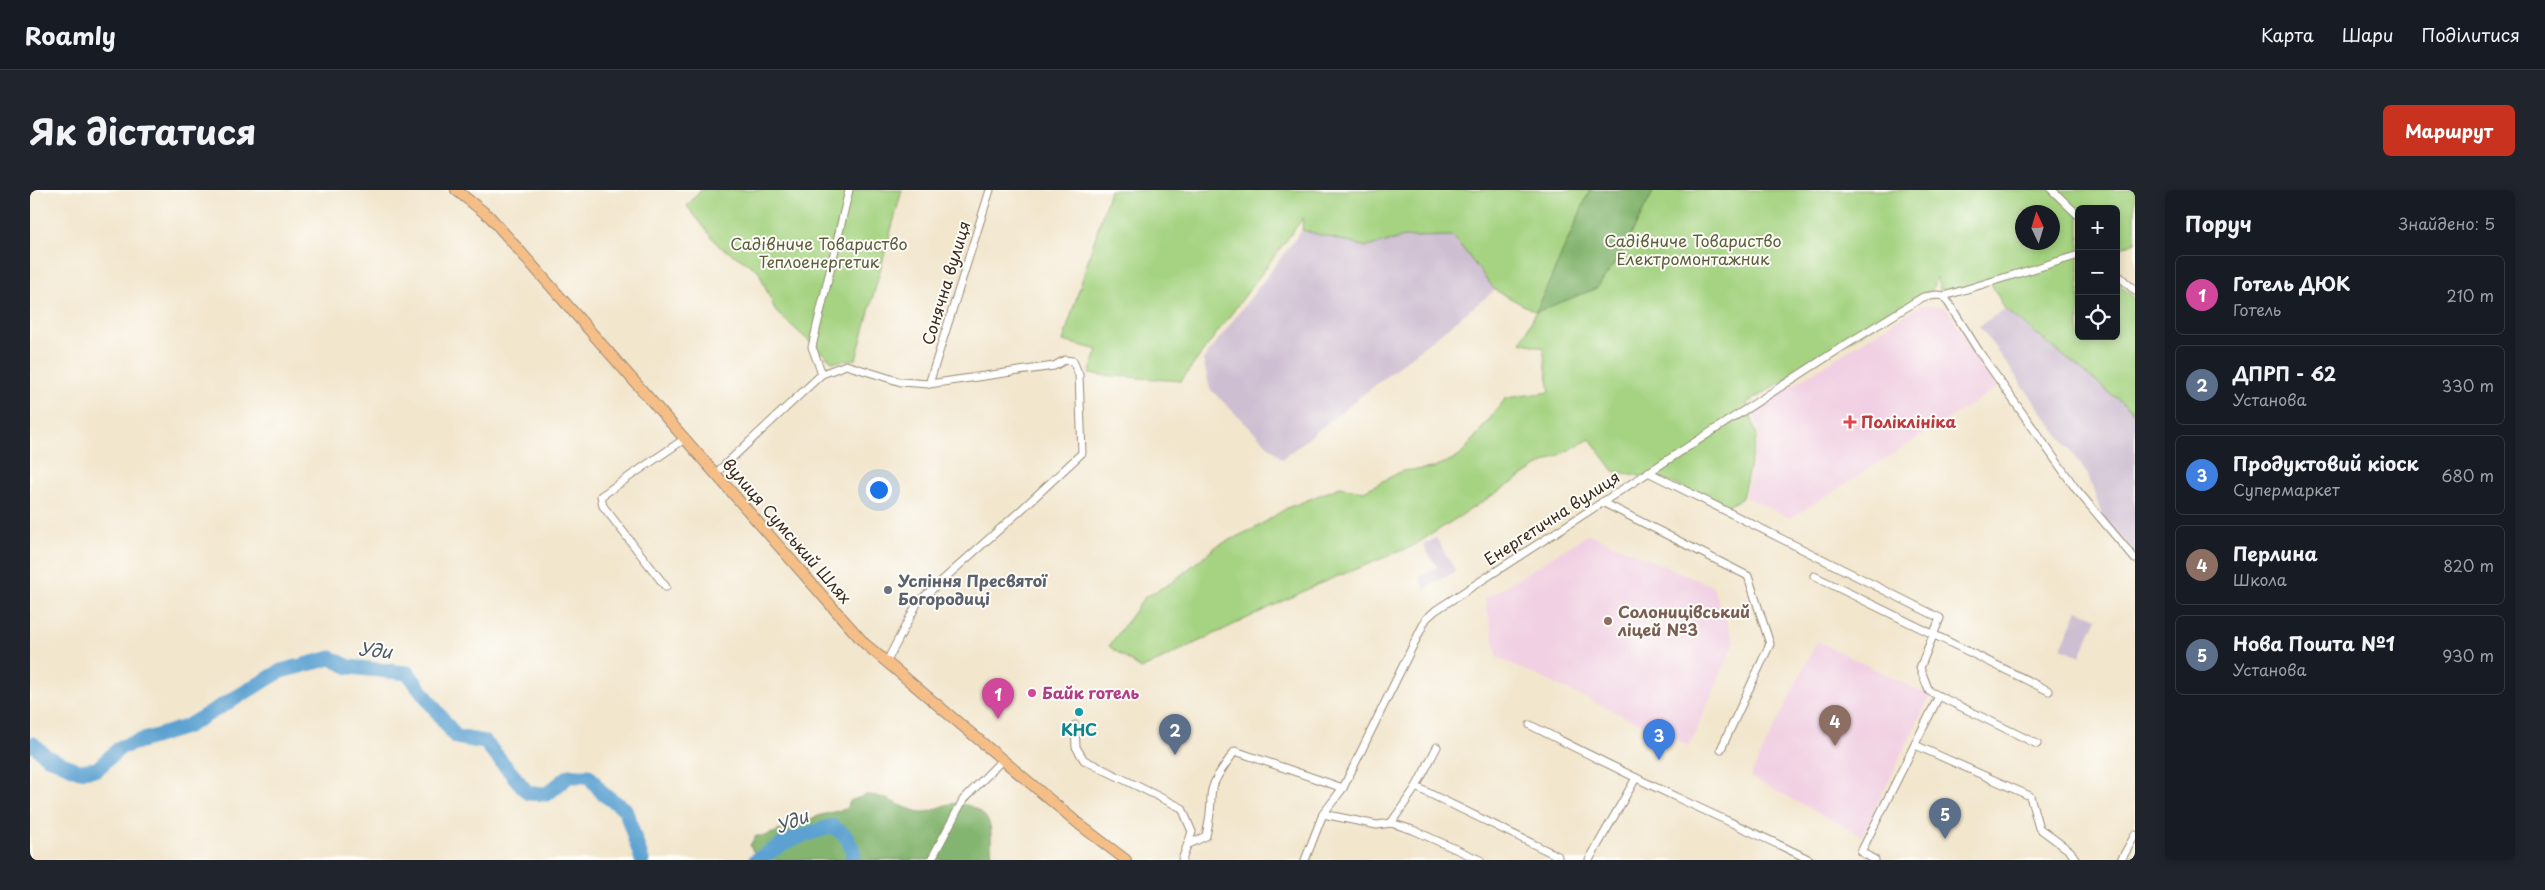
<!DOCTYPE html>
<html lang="uk">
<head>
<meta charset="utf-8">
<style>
	body { margin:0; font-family:"Playpen Sans",sans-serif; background:#20242c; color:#f1f3f6 }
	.controls { position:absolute; right:15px; top:15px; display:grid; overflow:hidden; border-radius:8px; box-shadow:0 2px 8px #0003 }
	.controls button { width:45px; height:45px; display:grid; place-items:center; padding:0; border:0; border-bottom:1px solid #363941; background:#171b24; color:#f1f3f6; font:25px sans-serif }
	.compass { position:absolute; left:1985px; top:15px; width:45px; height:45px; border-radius:50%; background:#171b24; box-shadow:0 2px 8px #0003; rotate:356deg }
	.you { position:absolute; left:848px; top:299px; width:18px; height:18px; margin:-12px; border:4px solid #fff; border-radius:50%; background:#1a73e8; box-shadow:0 0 0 8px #1a73e833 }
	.badge { display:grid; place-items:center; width:32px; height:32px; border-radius:50%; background:#c8321e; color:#fff; font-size:16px; font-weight:700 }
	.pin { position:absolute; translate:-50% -41px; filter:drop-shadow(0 1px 2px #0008) }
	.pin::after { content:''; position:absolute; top:26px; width:18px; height:15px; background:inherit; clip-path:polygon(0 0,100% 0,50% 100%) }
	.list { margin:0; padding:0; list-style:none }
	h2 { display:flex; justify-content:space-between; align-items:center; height:65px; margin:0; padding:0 20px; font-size:21px }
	h2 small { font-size:16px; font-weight:400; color:#9ea1a6 }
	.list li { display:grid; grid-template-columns:32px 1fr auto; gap:15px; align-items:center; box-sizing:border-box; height:80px; margin:0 10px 10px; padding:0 10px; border:1px solid #363941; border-radius:8px }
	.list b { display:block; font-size:19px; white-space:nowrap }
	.list p { margin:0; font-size:16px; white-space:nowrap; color:#9ea1a6 }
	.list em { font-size:16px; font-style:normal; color:#9ea1a6 }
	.icon { flex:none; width:28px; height:28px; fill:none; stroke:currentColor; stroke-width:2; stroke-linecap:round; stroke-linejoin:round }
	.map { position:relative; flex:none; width:2105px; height:670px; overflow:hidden; border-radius:8px }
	header { display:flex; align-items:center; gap:30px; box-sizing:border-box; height:70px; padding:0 25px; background:#171b24; border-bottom:1px solid #363941 }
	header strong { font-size:24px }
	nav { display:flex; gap:28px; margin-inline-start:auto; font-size:18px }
	.intro { display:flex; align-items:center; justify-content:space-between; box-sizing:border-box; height:120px; padding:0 30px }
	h1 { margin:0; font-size:35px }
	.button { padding:12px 22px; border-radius:8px; background:#c8321e; color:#fff; font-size:18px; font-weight:700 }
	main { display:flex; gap:30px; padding:0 30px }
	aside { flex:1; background:#171b24; border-radius:8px; box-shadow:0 2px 8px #0003 }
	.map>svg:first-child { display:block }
</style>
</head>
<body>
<header>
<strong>Roamly</strong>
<nav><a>Карта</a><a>Шари</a><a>Поділитися</a></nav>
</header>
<div class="intro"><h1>Як дістатися</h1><a class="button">Маршрут</a></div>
<main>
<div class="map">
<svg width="2105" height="670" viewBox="0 0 2105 670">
	<rect width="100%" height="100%" fill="#fdfcf7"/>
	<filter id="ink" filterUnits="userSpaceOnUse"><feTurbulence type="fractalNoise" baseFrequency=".02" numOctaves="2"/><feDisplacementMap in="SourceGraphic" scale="10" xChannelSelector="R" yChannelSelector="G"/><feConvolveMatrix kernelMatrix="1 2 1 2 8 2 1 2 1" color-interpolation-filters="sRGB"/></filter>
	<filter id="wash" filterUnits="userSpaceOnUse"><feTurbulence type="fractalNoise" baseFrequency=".0096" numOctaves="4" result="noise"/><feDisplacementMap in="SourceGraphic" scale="20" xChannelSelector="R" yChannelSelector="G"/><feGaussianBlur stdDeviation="1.12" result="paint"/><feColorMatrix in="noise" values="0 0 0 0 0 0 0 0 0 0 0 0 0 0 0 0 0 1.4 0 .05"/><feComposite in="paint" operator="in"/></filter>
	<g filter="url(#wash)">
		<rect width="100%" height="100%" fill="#f2e6cd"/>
		<g fill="#f1d0e3">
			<path d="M1891,115l25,2 51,81 -206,130 -46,-21 14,-63 -6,-24z"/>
			<path d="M1559,344l123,52 23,56 -46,104 -192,-89 -12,-58z"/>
			<path d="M1787,451l113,55 -68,140 -112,-59z"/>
		</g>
		<g fill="#cebed1">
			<path d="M1272,40l65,17 37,-10 49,-1 42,54 -213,169 -72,-70 -7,-29z"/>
			<path d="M1975,119l130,104v140l-31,-32 -16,-46 -109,-149z"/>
			<path d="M1406,348l20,33 -31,18 -6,-11 18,-11 -14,-22z"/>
			<path d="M2048,420l19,8 -17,38 -19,-8z"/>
		</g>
		<g fill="#a5d381" stroke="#707e50" fill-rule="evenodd">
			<path d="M671,0h201l-46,169 -23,3 -57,-50 -18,-42 -39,-24 -32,-40z"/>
			<path d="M1080,0h480l-53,121 60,-23 25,-36 32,-62h481v52l-19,8v-41h-37v127h37v-55l19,18v114l-130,-104 -17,-31 -2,6 -45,9 -5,-16 -4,13 -185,113 10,32 -15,63 -15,8 -57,-24 -56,-11 -24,-32 -50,26 -127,81 -92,37 -180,86 -32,-23 36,-49 26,-14 46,-37 40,-19 30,-19 53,-21 24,4 38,-20 31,-3 27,-12 46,-58 44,-6 -7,-44 -22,-6 15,-30 -41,-22 -42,-54 -49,1 -37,10 -65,-17 1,-12 -122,163 -92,-7 9,-24 -35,-9zM1992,22h30v30h-30z"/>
		</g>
		<g fill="#84b56f" stroke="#607046">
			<path d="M1560,0h64l-32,62 -25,36 -61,24z"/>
			<path d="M836,605c19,-1 35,14 55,17 11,1 18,-6 29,-8 14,-3 36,6 40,22 2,11 0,23 3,34h-229l-10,-7 -4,-8 6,-9h9l56,-21 25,-6 4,-8z"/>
		</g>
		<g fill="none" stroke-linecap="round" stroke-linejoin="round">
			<g stroke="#5ba1d1" stroke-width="15">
				<path d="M0,555l3,-1 14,13 32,14 18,-2 24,-22 65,-20 95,-56 50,-13 18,9 59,6 48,64 29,5 43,51 19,1 22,-18h20l14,18 22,15 17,51"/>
				<path d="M726,670l34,-20 42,-14 14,10 8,17 -3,7"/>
			</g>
		</g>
	</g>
	<g filter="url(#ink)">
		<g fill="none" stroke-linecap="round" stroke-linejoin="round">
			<defs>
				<g id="street">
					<path d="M2022,0l27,26"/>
					<path d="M2086,83l19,18"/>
					<path d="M1914,106l36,57 96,136 59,70"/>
					<path d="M792,184l-10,-27 37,-157"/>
					<path d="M899,194l61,-194"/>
					<path d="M1618,282l292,146 -20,50 9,23 10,5 -78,156 14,8"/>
					<path d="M686,283l106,-99 24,-9 55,17 28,2 125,-18 11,-6 8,1 6,14 3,78 -61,57 -103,92 -32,61"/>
					<path d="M1572,312l146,74 22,68 -49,105"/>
					<path d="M1784,386l235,115"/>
					<path d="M636,397l-63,-81 -2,-10 85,-58"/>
					<path d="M1909,506l98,48"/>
					<path d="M1045,535l1,22 8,13 98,48 10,24 -10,28"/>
					<path d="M1500,535c50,25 99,50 148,73 44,21 89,40 132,62"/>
					<path d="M1885,555l115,51 9,32 31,23 6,9"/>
					<path d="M1386,597l142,69v4"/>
					<path d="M1293,624l54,11 14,-2 22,7 67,30"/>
					<path d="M1361,633l25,-36 21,-40"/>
					<path d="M1159,654l17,-8c3,-13 5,-26 5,-39 0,-16 15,-33 24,-46l108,37"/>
					<path d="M901,670l32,-60 40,-41"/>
					<path d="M1275,670l18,-46 20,-26 83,-169 10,-9 406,-263 81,-50 14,-2 7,1 135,-41"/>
					<path d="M1559,670l47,-82"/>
					<path d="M2091,670l14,-25"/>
				</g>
				<path id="primary" d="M426,0l34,27 374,426 216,182 46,35"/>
			</defs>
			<use href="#street" stroke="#968876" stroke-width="9"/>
			<use href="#primary" stroke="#968876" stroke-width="12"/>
			<use href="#street" stroke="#fff" stroke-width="7"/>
			<use href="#primary" stroke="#f6be87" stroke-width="10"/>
		</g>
	</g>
	<path fill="#e0444e" stroke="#fdfcf7" stroke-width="2" d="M1817.5 224.5h5v5h5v5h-5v5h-5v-5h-5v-5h5z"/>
	<circle fill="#6b7280" stroke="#fdfcf7" stroke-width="2" cx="858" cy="400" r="5"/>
	<circle fill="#8d6e63" stroke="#fdfcf7" stroke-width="2" cx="1578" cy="431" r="5"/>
	<circle fill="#d1479c" stroke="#fdfcf7" stroke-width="2" cx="1002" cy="503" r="5"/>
	<circle fill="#0f9aa8" stroke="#fdfcf7" stroke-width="2" cx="1049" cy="522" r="5"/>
	<g text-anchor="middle" stroke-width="4" stroke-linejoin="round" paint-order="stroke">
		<g font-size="16" fill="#5b5d3c" stroke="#fdfcf7">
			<text x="1663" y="57">Садівниче Товариство<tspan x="1663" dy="18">Електромонтажник</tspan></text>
			<text x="789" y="60">Садівниче Товариство<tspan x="789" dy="18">Теплоенергетик</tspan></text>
		</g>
		<g font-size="16" fill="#3b2a1e" stroke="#fdfcf7">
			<text transform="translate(916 93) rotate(-73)" y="6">Сонячна вулиця</text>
			<text transform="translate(1522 328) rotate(-33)" y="6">Енергетична вулиця</text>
			<text transform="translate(757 341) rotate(49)" y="6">вулиця Сумський Шлях</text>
		</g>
		<g font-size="16" font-weight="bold" fill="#be3a42" stroke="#fdfcf7" text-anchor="start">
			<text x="1831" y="238">Поліклініка</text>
		</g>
		<g font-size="16" font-weight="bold" fill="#5b616d" stroke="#fdfcf7" text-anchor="start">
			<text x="868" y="397">Успіння Пресвятої<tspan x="868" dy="18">Богородиці</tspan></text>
		</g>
		<g font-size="16" font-weight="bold" fill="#785e54" stroke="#fdfcf7" text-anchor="start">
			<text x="1588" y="428">Солоницівський<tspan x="1588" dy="18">ліцей №3</tspan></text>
		</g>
		<g font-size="16" font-weight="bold" fill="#b23c85" stroke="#fdfcf7" text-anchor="start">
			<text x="1012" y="509">Байк готель</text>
		</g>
		<g font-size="16" font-weight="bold" fill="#0d838f" stroke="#fdfcf7">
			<text x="1049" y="546">КНС</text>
		</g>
		<g font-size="18" font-style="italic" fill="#485a66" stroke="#fdfcf7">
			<text transform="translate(345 461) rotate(6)" y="6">Уди</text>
			<text transform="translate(762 632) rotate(-22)" y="6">Уди</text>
		</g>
	</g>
</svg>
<div class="controls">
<button>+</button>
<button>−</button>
<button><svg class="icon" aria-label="locate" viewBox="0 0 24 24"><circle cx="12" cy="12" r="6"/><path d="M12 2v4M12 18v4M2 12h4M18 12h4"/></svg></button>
</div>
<svg class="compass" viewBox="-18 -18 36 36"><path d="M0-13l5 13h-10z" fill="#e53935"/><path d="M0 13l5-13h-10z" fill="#9ea1a6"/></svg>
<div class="you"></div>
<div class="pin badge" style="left:968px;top:529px;background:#d1479c">1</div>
<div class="pin badge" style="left:1145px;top:565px;background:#5c6f8a">2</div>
<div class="pin badge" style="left:1629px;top:570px;background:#3f7fe0">3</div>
<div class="pin badge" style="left:1805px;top:556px;background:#8d6e63">4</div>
<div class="pin badge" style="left:1915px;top:649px;background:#5c6f8a">5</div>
</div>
<aside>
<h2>Поруч<small>Знайдено: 5</small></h2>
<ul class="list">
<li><span class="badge" style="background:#d1479c">1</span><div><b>Готель ДЮК</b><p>Готель</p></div><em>210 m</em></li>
<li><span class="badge" style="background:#5c6f8a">2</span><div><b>ДПРП - 62</b><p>Установа</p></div><em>330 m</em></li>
<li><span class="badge" style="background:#3f7fe0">3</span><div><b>Продуктовий кіоск</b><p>Супермаркет</p></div><em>680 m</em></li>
<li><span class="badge" style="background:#8d6e63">4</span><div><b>Перлина</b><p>Школа</p></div><em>820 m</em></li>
<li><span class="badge" style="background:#5c6f8a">5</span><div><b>Нова Пошта №1</b><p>Установа</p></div><em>930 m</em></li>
</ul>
</aside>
</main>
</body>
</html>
